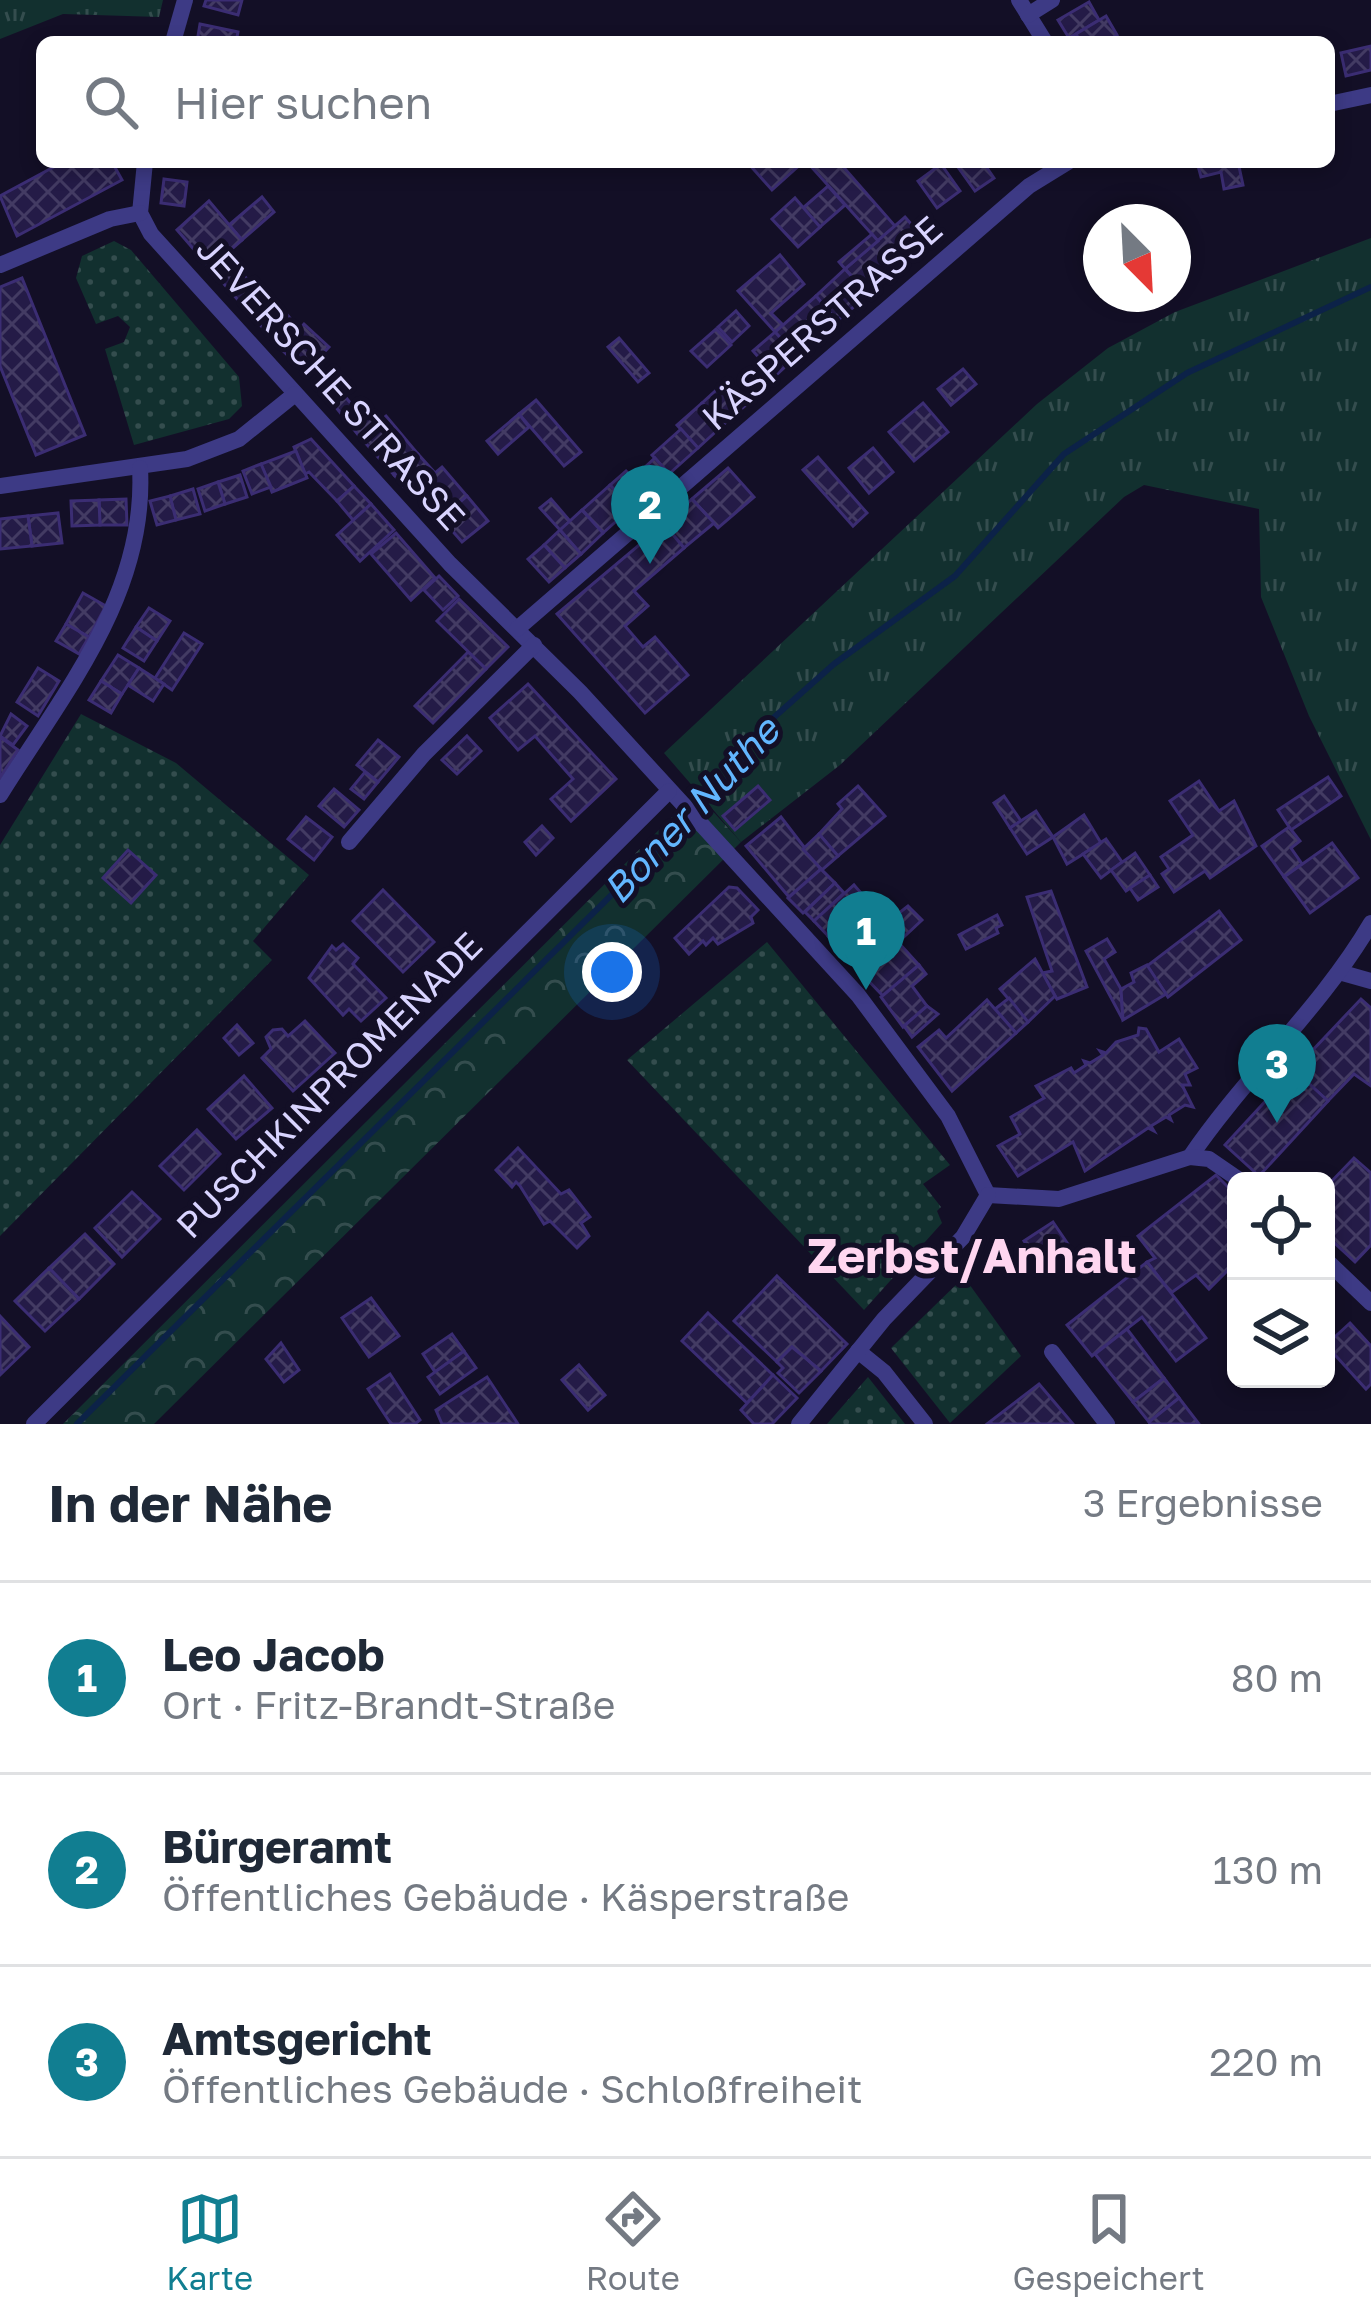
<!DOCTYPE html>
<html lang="de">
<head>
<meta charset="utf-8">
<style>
	body { margin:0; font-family:"Golos Text",sans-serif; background:#f2f2f3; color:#1f2937 }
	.controls { position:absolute; right:36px; bottom:36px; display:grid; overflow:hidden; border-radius:18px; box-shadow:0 6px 18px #0003 }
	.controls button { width:108px; height:108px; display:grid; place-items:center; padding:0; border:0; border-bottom:3px solid #e0e1e3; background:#fff; color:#1f2937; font:60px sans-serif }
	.compass { position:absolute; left:1083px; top:204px; width:108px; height:108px; border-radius:50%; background:#fff; box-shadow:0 6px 18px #0003; rotate:156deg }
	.you { position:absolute; left:612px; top:972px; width:42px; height:42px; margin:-30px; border:9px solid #fff; border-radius:50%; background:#1a73e8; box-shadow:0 0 0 18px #1a73e833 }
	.badge { display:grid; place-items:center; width:78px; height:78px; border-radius:50%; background:#117e91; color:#fff; font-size:39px; font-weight:700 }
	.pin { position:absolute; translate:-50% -99px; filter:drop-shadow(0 3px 6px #0008) }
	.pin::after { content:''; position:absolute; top:63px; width:42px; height:36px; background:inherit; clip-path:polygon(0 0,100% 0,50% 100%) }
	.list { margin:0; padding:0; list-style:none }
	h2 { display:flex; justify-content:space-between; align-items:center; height:156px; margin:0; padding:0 48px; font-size:51px }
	h2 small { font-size:39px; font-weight:400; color:#747a83 }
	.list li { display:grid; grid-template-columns:78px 1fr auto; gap:36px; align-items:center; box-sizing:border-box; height:192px; padding:0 48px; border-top:3px solid #e0e1e3 }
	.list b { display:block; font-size:45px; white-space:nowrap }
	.list p { margin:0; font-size:39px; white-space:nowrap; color:#747a83 }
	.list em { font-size:39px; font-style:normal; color:#747a83 }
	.icon { flex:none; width:66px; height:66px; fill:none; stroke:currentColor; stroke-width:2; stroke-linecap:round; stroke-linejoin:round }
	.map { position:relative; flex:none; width:1371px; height:1424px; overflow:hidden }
	.search { position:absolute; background:#fff; box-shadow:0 6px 18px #0003; left:36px; right:36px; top:36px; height:132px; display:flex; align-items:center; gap:30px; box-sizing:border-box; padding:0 42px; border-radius:18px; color:#747a83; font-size:45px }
	.sheet { height:732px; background:#fff }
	nav { display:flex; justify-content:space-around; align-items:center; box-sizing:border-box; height:168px; border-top:3px solid #e0e1e3; background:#fff; font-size:33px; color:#747a83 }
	nav a { display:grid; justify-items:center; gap:6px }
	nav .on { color:#117e91 }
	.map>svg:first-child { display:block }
</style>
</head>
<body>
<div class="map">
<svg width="1371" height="1424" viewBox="0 0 1371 1424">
	<defs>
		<pattern id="grass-dots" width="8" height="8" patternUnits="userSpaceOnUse" patternTransform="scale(3)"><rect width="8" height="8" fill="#12302f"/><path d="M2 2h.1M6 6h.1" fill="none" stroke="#344d4e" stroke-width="1.8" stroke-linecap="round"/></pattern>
		<pattern id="forest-crowns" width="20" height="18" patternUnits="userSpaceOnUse" patternTransform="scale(3)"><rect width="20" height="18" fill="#12302f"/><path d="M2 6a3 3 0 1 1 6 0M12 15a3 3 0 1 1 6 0" fill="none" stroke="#344d4e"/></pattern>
		<pattern id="park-tufts" width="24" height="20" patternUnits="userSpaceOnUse" patternTransform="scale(3)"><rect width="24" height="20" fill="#12302f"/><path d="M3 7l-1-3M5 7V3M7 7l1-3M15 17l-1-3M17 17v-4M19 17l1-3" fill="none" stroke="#344d4e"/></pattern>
		<pattern id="building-cross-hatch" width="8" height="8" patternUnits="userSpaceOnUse" patternTransform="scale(3)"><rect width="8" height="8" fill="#241b47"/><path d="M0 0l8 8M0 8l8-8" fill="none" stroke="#433b63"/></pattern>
	</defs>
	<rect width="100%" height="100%" fill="#130f26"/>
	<g fill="url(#grass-dots)">
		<path d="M114,241l17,9 108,127 3,29 -13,13 -95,26 -29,-96 19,-7 6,-15 -12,-11 -22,8 -20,-46 6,-22z"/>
		<path d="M81,714l95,49 133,112 -56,66 19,19 -272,276v-391z"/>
		<path d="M767,942l183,223 -27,19 18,23 -4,4 5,12 -78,87 -237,-250z"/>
		<path d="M964,1277l57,79 -71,67 -59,-75z"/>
		<path d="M868,1377l37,47h-78z"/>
	</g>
	<path fill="url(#forest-crowns)" d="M696,793l45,49 -587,582h-91z"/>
	<g fill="url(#park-tufts)">
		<path d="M0,0h163l-4,17 -96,-3 -63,25z"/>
		<path d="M1371,238v602l-62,-124 -48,-119 -2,-88 -115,-24 -20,12 -284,268 -99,77 -77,-89 373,-349 71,-56 67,-36z"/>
	</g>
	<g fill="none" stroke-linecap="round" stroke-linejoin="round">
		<path stroke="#0c2248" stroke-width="6" d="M77,1424l592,-586 68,-69 15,-32 82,-73 121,-88 109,-122 123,-81 184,-86"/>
	</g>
	<g fill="url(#building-cross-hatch)" stroke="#3b2d73" stroke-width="3">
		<path d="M206,0h36l-4,15 -34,-9z"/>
		<path d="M1089,2l10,18 -30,18 -11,-18z"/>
		<path d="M1106,16l11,19 -12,7h-24l-5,-8z"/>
		<path d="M200,24l38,8 -2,10h-39z"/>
		<path d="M1371,46v24l-25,6 -5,-23z"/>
		<path d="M63,162h49l10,18 -105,56 -17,-40z"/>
		<path d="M747,162h56l-31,28z"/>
		<path d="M807,162h32l56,64 -17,15z"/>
		<path d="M983,162l11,16 -19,13 -20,-28z"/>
		<path d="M1197,162h41l5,23 -19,4 -3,-17 -20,5z"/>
		<path d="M941,164l19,27 -23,17 -19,-27z"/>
		<path d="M164,179l23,3 -3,24 -23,-3z"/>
		<path d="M828,186l17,19 -25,22 -17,-19z"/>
		<path d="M262,197l12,15 -32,28 -13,-15z"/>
		<path d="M795,198l25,29 -22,20 -26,-28z"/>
		<path d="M209,201l33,39 -32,28 -33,-38z"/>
		<path d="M905,217l23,26 -60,52 -23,-26z"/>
		<path d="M872,234l6,7 -33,28 -6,-7z"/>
		<path d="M225,254l36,41 -16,13 -35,-40z"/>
		<path d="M780,255l24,29 -33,29 12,12 -8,7 -37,-41z"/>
		<path d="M845,269l23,26 -31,26 -21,-25z"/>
		<path d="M22,278l63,157 -49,20 -36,-89v-79z"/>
		<path d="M261,295l18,20 -16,13 -18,-20z"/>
		<path d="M816,296l21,25 -40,35 -22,-24z"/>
		<path d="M284,311l15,18 -18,20 -18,-21z"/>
		<path d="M736,311l13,15 -17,16 -14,-15z"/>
		<path d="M304,324l25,23 -24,25 -24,-23z"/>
		<path d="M716,329l15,16 -24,22 -16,-16z"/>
		<path d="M775,332l22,24 -22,20 -22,-25z"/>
		<path d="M619,338l30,35 -11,9 -30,-35z"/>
		<path d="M963,369l13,15 -25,21 -13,-16z"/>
		<path d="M328,376l25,30 -11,9 -24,-30z"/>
		<path d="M725,382l21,23 -23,20 -21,-22z"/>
		<path d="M362,399l18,21 -20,17 -18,-22z"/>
		<path d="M536,400l45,52 -17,14 -45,-52z"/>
		<path d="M702,403l21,22 -25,23 -21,-23z"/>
		<path d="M923,403l25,29 -34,29 -25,-29z"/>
		<path d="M519,414l10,13 -31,27 -11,-13z"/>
		<path d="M386,416l32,38 -24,21 -34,-38z"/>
		<path d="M681,429l17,19 -29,26 -17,-19z"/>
		<path d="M311,439l43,47 -17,15 -28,-29 -4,2 -11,-27z"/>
		<path d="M873,448l20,24 -24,21 -20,-25z"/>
		<path d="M296,451l11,27 -35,14 -11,-28z"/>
		<path d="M418,454l17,19 -24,22 -17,-20z"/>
		<path d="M818,457l49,56 -14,13 -50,-56z"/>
		<path d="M655,458l14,16 -22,20 -14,-16z"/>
		<path d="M261,464l10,23 -19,7 -9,-23z"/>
		<path d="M442,467l25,29 -26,22 -25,-29z"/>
		<path d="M728,468l26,29 -36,31 -26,-29z"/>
		<path d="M626,471l21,23 -16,14 -21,-23z"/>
		<path d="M240,475l7,22 -22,7 -7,-22z"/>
		<path d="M218,482l7,22 -20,7 -7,-22z"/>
		<path d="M610,485l21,23 -28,25 -21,-23z"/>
		<path d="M354,486l17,18 -18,16 -16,-19z"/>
		<path d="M193,489l7,25 -24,6 -6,-24z"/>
		<path d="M170,496l6,24 -19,5 -7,-24z"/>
		<path d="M467,496l21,25 -26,21 -21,-24z"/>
		<path d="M126,499l1,26h-27l-1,-25z"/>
		<path d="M551,499l19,22 -10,9 -20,-22z"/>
		<path d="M692,499l22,24 -30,25 -20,-24z"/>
		<path d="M99,500l1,25 -28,1 -1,-25z"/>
		<path d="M371,504l23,26 -34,31 -23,-26z"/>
		<path d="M582,510l21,23 -22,21 -21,-24z"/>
		<path d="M58,513l4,30 -30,3 -4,-30z"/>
		<path d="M28,516l4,30 -32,3v-30z"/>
		<path d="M664,524l20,24 -50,43 14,15 -23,20 18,21 12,-10 33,38 -43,38 -88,-99z"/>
		<path d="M560,530l21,24 -16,14 -21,-23z"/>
		<path d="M396,533l39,45 -24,22 -40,-46z"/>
		<path d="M544,545l21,23 -16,14 -21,-23z"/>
		<path d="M439,576l19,20 -15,14 -19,-20z"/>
		<path d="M83,593l23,13 -17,31 -23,-13z"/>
		<path d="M459,599l49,48 -22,22 -49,-48z"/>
		<path d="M149,608l21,13 -13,20 -21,-14z"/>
		<path d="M66,624l23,13 -10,17 -23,-13z"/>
		<path d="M136,627l21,14 -13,20 -21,-13z"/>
		<path d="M184,633l18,11 -30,46 -17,-12z"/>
		<path d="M468,652l18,17 -53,54 -18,-17z"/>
		<path d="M118,655l21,13 -17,26 -21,-13z"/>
		<path d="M38,668l21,13 -21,35 -21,-14z"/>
		<path d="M139,668l25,16 -11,17 -25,-16z"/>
		<path d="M101,681l21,13 -11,19 -22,-13z"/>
		<path d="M528,684l88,95 -45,42 -20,-22 22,-20 -38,-43 -17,14 -28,-32z"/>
		<path d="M11,714l16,12 -14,19 -13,-9z"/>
		<path d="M467,736l14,15 -24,23 -15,-14z"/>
		<path d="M0,737l18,13 -18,28z"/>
		<path d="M378,740l21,17 -21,25 -21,-17z"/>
		<path d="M365,772l13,10 -14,17 -13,-10z"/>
		<path d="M1328,777l13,19 -50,34 -13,-20z"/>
		<path d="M1199,781l20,30 15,-10 22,45 -46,32 -5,-7 -31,21 -12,-18 7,-5 -8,-12 32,-22 -23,-34z"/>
		<path d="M758,786l12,14 -35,30 -12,-14z"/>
		<path d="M858,786l27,30 -47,40 -19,-22 23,-25 -4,-5z"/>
		<path d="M334,789l25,21 -15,17 -25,-21z"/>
		<path d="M1004,796l17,25 -11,7 -16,-25z"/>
		<path d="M1036,811l17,26 -26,17 -17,-26z"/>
		<path d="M1084,815l17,28 -34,21 -14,-27z"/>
		<path d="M306,817l26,20 -18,23 -26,-21z"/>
		<path d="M781,817l40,52 -32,28 -43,-51z"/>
		<path d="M542,826l11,12 -17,17 -11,-13z"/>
		<path d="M1289,827l11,14 -9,7 11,16 -18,13 -22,-31z"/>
		<path d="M819,834l19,22 -16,14 -19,-21z"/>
		<path d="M1106,839l16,23 -21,16 -18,-24z"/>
		<path d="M1332,843l26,35 -48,35 -26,-36z"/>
		<path d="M128,850l28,25 -25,28 -28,-25z"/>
		<path d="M1135,853l15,22 -24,16 -15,-21z"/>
		<path d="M821,869l14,14 -32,30 -15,-15z"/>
		<path d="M1150,875l8,12 -20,13 -8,-12z"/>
		<path d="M835,883l9,10 -30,28 -9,-9z"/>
		<path d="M854,885l13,15 -39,36 -14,-15z"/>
		<path d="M729,887l8,1 21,22 -7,7 2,6 -35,21 -5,-6 -7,7 -3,-4 -14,13 -14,-16z"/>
		<path d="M383,890l51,52 -31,30 -50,-51z"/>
		<path d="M1051,891l36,96 -30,12 -15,-26 10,-2 -25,-74z"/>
		<path d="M867,900l19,20 -41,35 -17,-19z"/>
		<path d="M908,906l14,14 -59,55 -18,-20z"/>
		<path d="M1219,911l22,29 -73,57 -21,-31z"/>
		<path d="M997,915l5,10 -6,3 2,5 -32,16 -7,-14z"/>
		<path d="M1107,939l8,13 -11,7 17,30 2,31 -37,-69z"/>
		<path d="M898,942l21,23 -36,31 -20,-21z"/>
		<path d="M343,944l15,14 -5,6 33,34 -25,23 -12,-12 -6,6 -34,-37 23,-32 4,4z"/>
		<path d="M1035,959l20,37 -27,26 -28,-33z"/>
		<path d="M919,965l7,9 -14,12 15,20 -24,21 -22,-30z"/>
		<path d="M1147,965l19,29 -43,26 -2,-31 13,-7 -3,-9z"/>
		<path d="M1009,998l19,24 -12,11 -21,-24z"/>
		<path d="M1361,999l10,9v78l-17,-12 -26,27 -34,-31z"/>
		<path d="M987,1000l29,33 -64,58 -34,-44 21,-17 7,8z"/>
		<path d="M927,1006l11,8 -26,23 -8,-11z"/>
		<path d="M305,1021l30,32 -42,38 -31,-33 9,-9 -5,-12 7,-7 9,-1 6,7z"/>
		<path d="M237,1025l16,18 -14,12 -15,-17z"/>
		<path d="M1139,1028l7,1 13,23 20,-13 18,29 -12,6 5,11h-8l11,22 -8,-2 -16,10 2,5 -5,-3 -15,9 3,5 -6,-3 -63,43 -12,-29 -55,34 -20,-30 22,-12 -9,-17 33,-19 -8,-12 35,-18 3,5 12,-8 -2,-4 6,2 13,-8 -3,-4 6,2 10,-11 22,-7z"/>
		<path d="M1294,1070l34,31 -69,75 -34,-31z"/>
		<path d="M244,1076l28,32 -36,31 -28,-30z"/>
		<path d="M197,1130l23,24 -36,36 -24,-24z"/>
		<path d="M518,1148l43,46 8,-4 21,27 -9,6 8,13 -12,12 -27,-27 -6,3 -24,-38 -4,-4 -4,5 -16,-17z"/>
		<path d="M1354,1158l17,15v72l-16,17 -29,-27v-48z"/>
		<path d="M1216,1175l20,20v67l-27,27 -13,-14 -25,18 -24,-31 8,-4 -17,-22z"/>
		<path d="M132,1192l28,27 -38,38 -27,-29z"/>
		<path d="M1053,1222l19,28 -29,19 -19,-28z"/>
		<path d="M85,1234l29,30 -35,35 -30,-31z"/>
		<path d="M1147,1262l59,76 -30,23 -34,-44 -50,39 -25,-31z"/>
		<path d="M49,1268l30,31 -34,32 -30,-30z"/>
		<path d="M777,1276l70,68 -26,27 -29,-24 -15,15 -43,-41z"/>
		<path d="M371,1298l28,38 -30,21 -27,-39z"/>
		<path d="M708,1313l65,62 -26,28 -65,-62z"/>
		<path d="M0,1316l29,31 -29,28z"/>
		<path d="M1350,1323l21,23v38l-5,5 -40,-44z"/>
		<path d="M1127,1329l37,49 -31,24 -38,-48z"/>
		<path d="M452,1334l12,17 -29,21 -12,-18z"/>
		<path d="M281,1343l18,27 -15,12 -18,-23z"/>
		<path d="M792,1347l29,24 -22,22 -21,-20 5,-5 -6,-6z"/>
		<path d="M464,1351l12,17 -36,26 -12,-17z"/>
		<path d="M579,1365l26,30 -17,15 -26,-30z"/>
		<path d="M390,1374l30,46 -5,4h-24l-23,-35z"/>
		<path d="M773,1375l24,23 -25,26h-18l-13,-14z"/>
		<path d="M487,1377l31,47h-76l-6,-14z"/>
		<path d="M1164,1378l15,20 -30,24 -16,-20z"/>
		<path d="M1039,1384l34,40h-86z"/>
		<path d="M1179,1398l20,26h-49l-1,-2z"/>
	</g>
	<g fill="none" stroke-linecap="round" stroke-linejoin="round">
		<g stroke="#3d3a85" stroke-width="16">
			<path d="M1019,0l26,42"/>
			<path d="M1028,15l24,-15"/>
			<path d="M173,42l12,-42"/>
			<path d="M1329,104l42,-9"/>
			<path d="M145,162l-5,51 11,21 299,330 130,128 278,303 90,121 40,79"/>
			<path d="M0,265l110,-46 30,-6"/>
			<path d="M0,486l187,-27 52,-20 56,-45"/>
			<path d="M517,629l512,-443 39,-24"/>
			<path d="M0,795c64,-103 147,-201 140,-327"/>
			<path d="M349,842l75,-88 110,-109"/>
			<path d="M1339,972l32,9"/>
			<path d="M1190,1157c56,-82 131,-149 181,-234"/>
			<path d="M988,1195l71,4 131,-42 19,2 32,22"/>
			<path d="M1326,1260l45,43"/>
			<path d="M858,1351l26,21 41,52"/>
			<path d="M1052,1352l55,72"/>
			<path d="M34,1424l635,-633"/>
			<path d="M799,1424l85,-105 79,-82 25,-42"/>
		</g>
	</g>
	<g text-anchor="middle" stroke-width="10" stroke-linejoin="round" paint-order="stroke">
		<g font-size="36" fill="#d9d4ff" stroke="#130f26">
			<text transform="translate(822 323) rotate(-41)" y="13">KÄSPERSTRASSE</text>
			<text transform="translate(331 383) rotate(48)" y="13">JEVERSCHE STRASSE</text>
			<text transform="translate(329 1085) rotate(-45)" y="13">PUSCHKINPROMENADE</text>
		</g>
		<g font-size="39" font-style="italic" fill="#62b6ff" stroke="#130f26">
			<text transform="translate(691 810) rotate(-47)" y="14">Boner Nuthe</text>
		</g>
		<g font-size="48" font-weight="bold" fill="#ffd6f0" stroke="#130f26">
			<text x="972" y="1273">Zerbst/Anhalt</text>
		</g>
	</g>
</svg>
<div class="controls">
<button><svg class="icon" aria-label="locate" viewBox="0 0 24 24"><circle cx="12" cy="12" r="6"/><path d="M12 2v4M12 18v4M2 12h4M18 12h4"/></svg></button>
<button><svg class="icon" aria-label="layers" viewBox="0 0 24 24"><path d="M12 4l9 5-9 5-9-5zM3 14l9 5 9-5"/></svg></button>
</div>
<svg class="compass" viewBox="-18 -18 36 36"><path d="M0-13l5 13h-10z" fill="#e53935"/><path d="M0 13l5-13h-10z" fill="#747a83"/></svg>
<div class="you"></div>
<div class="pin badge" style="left:866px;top:990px">1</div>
<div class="pin badge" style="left:650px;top:564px">2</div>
<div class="pin badge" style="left:1277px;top:1123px">3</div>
<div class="search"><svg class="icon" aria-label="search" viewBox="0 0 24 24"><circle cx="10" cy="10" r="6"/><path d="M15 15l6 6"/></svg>Hier suchen</div>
</div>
<section class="sheet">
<h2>In der Nähe<small>3 Ergebnisse</small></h2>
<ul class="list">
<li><span class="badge">1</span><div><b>Leo Jacob</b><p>Ort · Fritz-Brandt-Straße</p></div><em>80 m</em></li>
<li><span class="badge">2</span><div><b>Bürgeramt</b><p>Öffentliches Gebäude · Käsperstraße</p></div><em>130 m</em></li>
<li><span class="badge">3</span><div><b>Amtsgericht</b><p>Öffentliches Gebäude · Schloßfreiheit</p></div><em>220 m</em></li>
</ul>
</section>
<nav>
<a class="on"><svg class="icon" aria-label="map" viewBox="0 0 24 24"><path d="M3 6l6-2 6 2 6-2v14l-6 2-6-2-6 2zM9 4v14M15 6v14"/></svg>Karte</a>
<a><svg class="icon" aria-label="directions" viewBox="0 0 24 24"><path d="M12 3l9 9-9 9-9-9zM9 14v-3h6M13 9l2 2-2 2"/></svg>Route</a>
<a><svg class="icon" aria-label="saved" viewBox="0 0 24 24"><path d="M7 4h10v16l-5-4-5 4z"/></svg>Gespeichert</a>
</nav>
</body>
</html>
